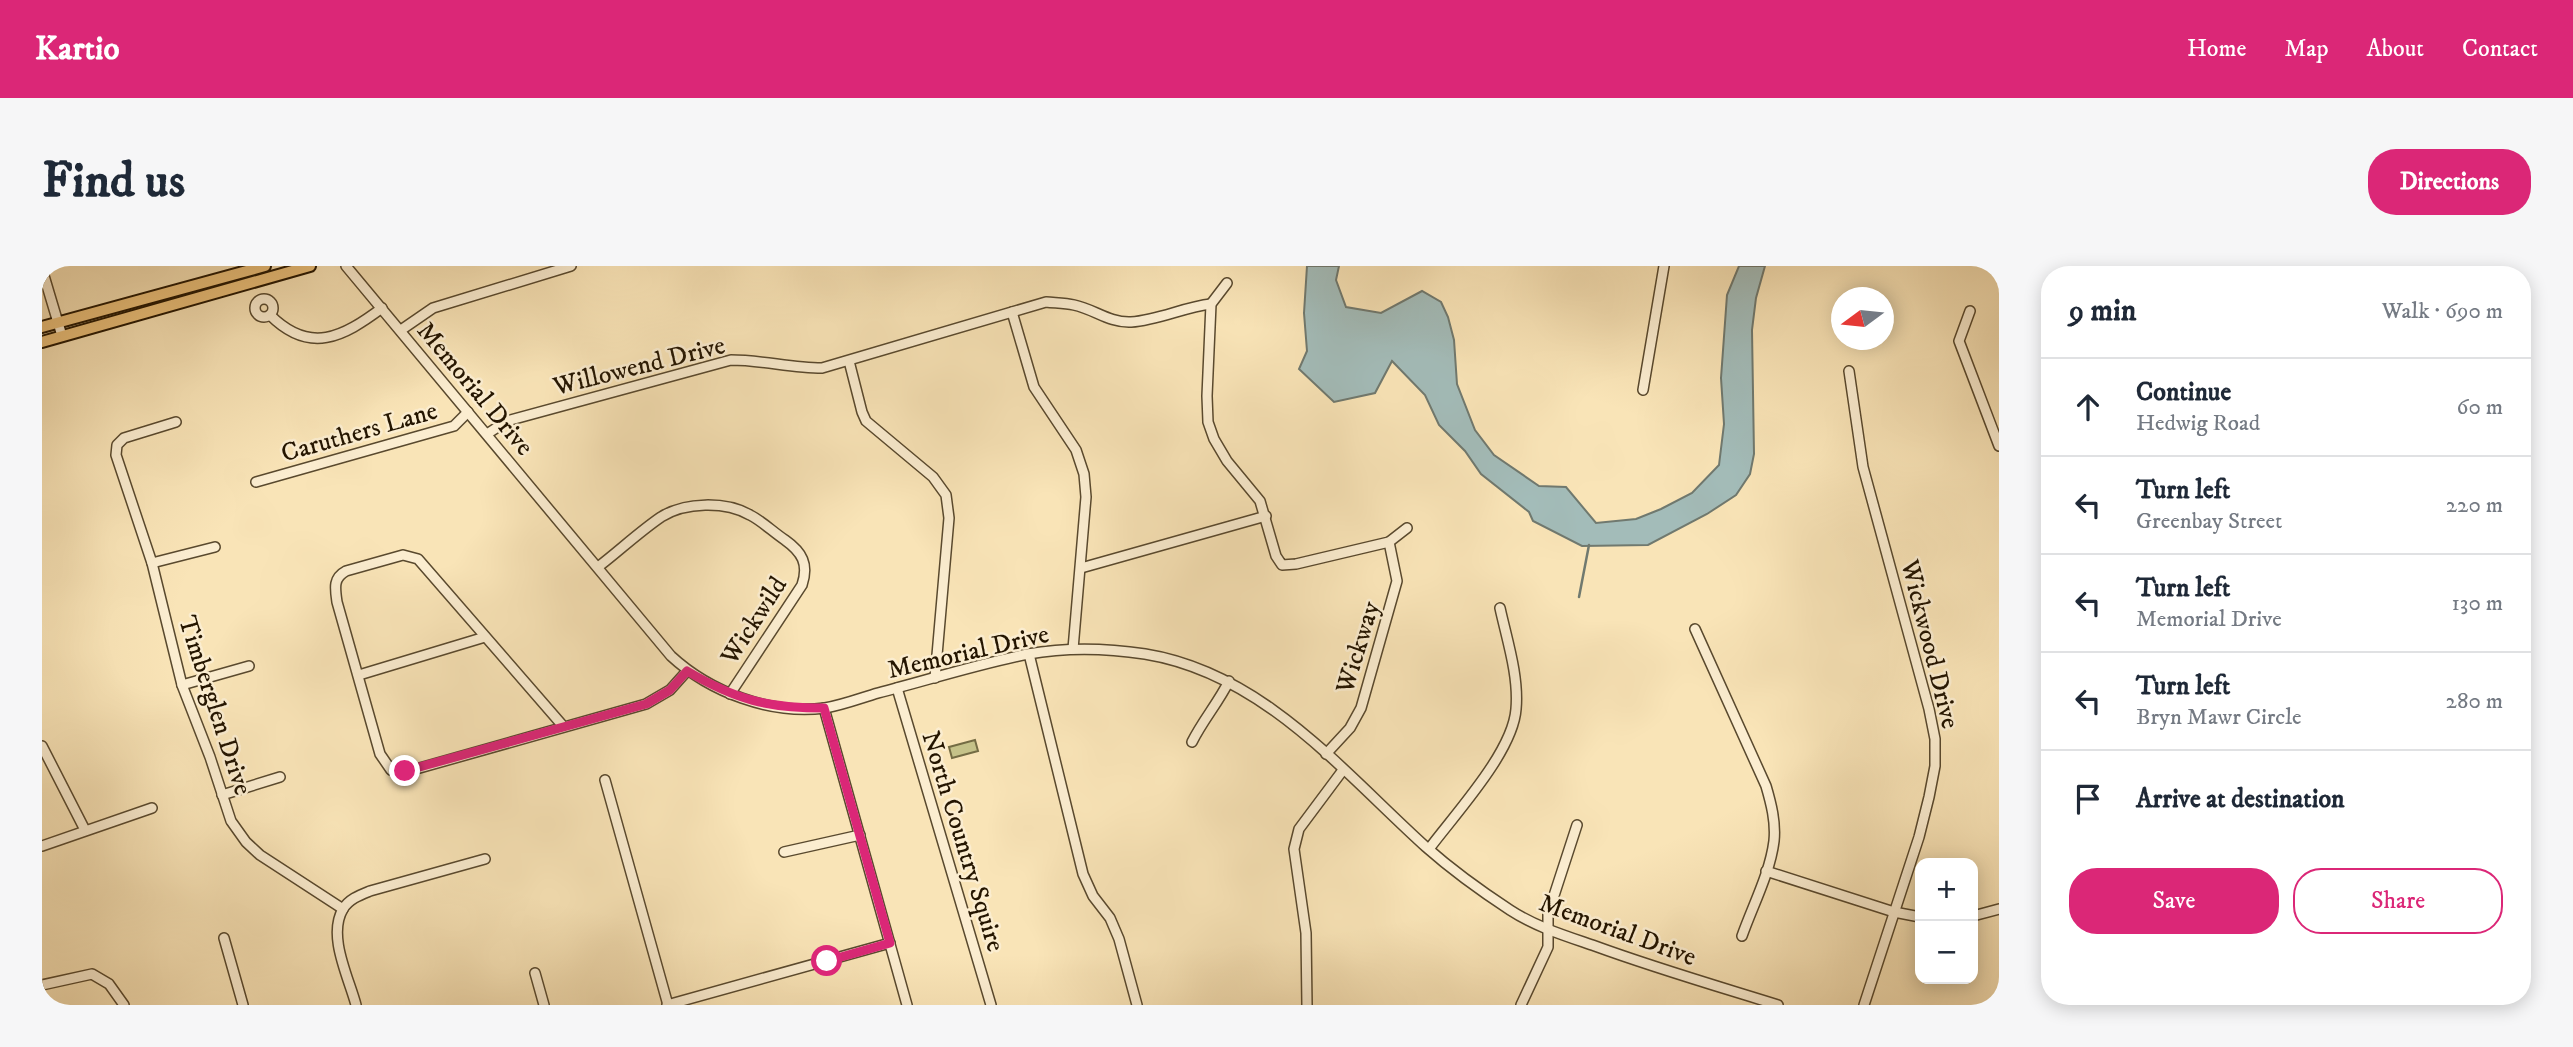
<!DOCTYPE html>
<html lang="en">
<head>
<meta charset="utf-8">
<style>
	body { margin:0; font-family:"IM FELL DW Pica",serif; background:#f6f6f7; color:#1f2937 }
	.controls { position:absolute; right:21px; bottom:21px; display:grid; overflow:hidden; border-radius:14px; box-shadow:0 4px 18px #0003 }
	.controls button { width:63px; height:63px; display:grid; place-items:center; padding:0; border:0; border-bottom:2px solid #e0e1e3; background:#fff; color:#1f2937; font:35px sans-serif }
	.compass { position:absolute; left:1789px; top:21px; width:63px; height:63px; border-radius:50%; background:#fff; box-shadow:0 4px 18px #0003; rotate:255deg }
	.stop { position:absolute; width:21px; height:21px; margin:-16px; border:5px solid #db2777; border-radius:50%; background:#fff }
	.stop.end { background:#db2777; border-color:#fff; box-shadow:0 2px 7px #0008 }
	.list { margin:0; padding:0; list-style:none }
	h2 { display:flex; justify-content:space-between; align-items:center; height:91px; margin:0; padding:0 28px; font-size:30px }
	h2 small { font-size:23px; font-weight:400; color:#747a83 }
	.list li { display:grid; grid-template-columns:46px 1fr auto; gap:21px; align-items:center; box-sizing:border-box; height:98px; padding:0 28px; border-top:2px solid #e0e1e3 }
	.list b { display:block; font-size:26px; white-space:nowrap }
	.list p { margin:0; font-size:23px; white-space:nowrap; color:#747a83 }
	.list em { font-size:23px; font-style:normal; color:#747a83 }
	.actions { display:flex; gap:14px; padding:21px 28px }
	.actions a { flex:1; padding:16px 0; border:2px solid #db2777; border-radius:28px; text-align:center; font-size:24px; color:#db2777 }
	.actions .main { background:#db2777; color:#fff }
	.icon { flex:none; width:38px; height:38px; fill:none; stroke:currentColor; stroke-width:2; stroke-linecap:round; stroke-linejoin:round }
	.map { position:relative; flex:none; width:1957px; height:739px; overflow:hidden; border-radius:28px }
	header { display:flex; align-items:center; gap:42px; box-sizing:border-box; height:98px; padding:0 35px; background:#db2777; color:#fff }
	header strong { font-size:33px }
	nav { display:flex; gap:38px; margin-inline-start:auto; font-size:24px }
	.intro { display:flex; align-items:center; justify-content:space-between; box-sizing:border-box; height:168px; padding:0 42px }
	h1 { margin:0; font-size:49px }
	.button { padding:18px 32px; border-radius:28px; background:#db2777; color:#fff; font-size:24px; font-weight:700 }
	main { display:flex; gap:42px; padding:0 42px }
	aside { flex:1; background:#fff; border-radius:28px; box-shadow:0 4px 18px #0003 }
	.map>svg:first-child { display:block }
</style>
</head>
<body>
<header>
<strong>Kartio</strong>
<nav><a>Home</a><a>Map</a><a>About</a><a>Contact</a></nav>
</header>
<div class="intro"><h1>Find us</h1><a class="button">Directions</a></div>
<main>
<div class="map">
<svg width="1957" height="739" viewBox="0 0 1957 739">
	<rect width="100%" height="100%" fill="#f9e4b7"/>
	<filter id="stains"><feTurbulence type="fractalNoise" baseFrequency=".00286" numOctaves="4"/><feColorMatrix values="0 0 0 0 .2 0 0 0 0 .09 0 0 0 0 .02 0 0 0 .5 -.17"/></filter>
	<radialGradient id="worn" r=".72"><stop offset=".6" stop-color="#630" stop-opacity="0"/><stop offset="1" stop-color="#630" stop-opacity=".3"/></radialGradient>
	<path fill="#c5c289" stroke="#746c44" stroke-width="2" d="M933,474l3,11 -26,7 -3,-11z"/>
	<path fill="#a3bcb9" stroke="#70796f" stroke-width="2" d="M1265,0h32l-3,14 10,27 35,6 41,-22 19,11 7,15 6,23 3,44 18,46 19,25 45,31 27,1 30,36 40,-4 25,-10 31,-16 27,-28 5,-41 -3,-46 6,-83 12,-29h26l-9,32 -4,32 2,124 -4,20 -14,21 -29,19 -59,31 -66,1 -49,-25 -4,-9 -48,-38 -16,-23 -26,-26 -14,-30 -33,-34 -17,32 -41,9 -35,-33 8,-18 -3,-38z"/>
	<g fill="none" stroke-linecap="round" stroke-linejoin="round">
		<path stroke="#70796f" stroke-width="2.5" d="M1537,331l10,-52"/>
		<defs>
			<g id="minor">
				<path d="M304,0l325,390c39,36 99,59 154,52 18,-3 36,-10 53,-15 50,-13 100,-29 150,-39 39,-7 78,-6 117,0 118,19 197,117 281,193 26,23 55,44 84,63 26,17 56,26 85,36 60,22 122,40 183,59"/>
				<path d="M0,3l20,67"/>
				<path d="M1185,17l-16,21 -4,92 1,26 6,17 13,22 33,40 16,55 6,9 14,-1 93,-22 18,-14"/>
				<circle cx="222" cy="42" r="9"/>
				<path d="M1928,45l-11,30 40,105"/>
				<path d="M970,46l22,75 42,63 8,24 2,23 -13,152"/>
				<path d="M228,49c40,40 73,22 112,-7"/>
				<path d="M359,64l32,-22 138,-42"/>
				<path d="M807,95l13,51 4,9 67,56 13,18 3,23 -14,160"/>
				<path d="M1807,105l14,96 66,242 6,30v27l-6,31 -10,40 -55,168"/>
				<path d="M1601,124l21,-124"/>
				<path d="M134,156l-52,16 -7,7 -1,10 36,108 30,122 28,72 21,64 15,21 14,13 83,54"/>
				<path d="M445,168l20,-13 224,-61c31,0 60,8 91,8l224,-66c9,1 19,1 28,3 20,4 35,18 57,17 28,-2 53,-15 80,-18"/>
				<path d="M214,216l198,-56 14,-14"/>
				<path d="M110,297l63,-16"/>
				<path d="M556,301c21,-16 41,-35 63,-50 24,-15 64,-16 89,-2 12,6 23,17 35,25 17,12 24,24 17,45l-72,109"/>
				<path d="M1039,302l185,-52"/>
				<path d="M1653,363l71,157c5,17 10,36 8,55 -4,32 -21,64 -32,95"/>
				<path d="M987,388l54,220 10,22 17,22 9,21 18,66"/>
				<path d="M317,409l126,-38"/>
				<path d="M140,419l67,-19"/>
				<path d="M855,422l94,317"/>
				<path d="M782,442l83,297"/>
				<path d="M521,460l-145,-167 -15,-4 -57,16c-13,7 -11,17 -9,31l43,152 11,16 25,-1 230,-65 24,-14 17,-19"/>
				<path d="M1150,476c11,-22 26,-39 37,-61"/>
				<path d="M0,480l43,84"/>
				<path d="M1284,488l24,-26 11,-20 36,-127 -8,-39"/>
				<path d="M563,514l63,225"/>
				<path d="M180,529l58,-18"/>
				<path d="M0,580l110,-38"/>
				<path d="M1387,583c26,-35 84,-97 87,-140 3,-33 -9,-69 -16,-101"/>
				<path d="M742,586l76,-17"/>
				<path d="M1724,605l128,41 26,5"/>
				<path d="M1931,650l26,-7"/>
				<path d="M182,672l19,67"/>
				<path d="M493,707l9,32"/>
				<path d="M0,719l50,-11 17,10 15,21"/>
				<path d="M314,739c-7,-27 -29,-69 -13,-96 6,-10 17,-14 27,-18l115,-32"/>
				<path d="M625,739l223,-62"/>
				<path d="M1265,739l-1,-72 -12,-84 5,-20 44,-59"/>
				<path d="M1479,739l27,-58v-33l29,-89"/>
			</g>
			<g id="major">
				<path d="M0,61l223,-61"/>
				<path d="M0,76l268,-76"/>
			</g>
		</defs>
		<use href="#minor" stroke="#59492e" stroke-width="12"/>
		<use href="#major" stroke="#241500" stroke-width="14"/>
		<use href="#minor" stroke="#fbedd0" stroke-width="9"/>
		<use href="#major" stroke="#ecc27c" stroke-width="10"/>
	</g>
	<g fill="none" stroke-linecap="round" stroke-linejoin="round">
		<path stroke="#db2777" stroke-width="9" d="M363,505l241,-67 24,-14 17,-19c49,29 81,37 137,37l66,235 -63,18"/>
	</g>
	<g text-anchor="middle" stroke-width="5" stroke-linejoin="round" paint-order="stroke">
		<g font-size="26" fill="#241500" stroke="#fbedd0">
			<text transform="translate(597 99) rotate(-14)" y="9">Willowend Drive</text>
			<text transform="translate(434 122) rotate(50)" y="9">Memorial Drive</text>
			<text transform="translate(317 165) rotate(-16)" y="9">Caruthers Lane</text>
			<text transform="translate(711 354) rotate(-57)" y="9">Wickwild</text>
			<text transform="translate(1889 378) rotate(76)" y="9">Wickwood Drive</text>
			<text transform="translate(1315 381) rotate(-73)" y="9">Wickway</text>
			<text transform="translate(926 385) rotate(-13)" y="9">Memorial Drive</text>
			<text transform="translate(174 439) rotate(72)" y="9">Timberglen Drive</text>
			<text transform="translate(922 575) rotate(73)" y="9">North Country Squire</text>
			<text transform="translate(1576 663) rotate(20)" y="9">Memorial Drive</text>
		</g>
	</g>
	<rect width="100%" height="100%" filter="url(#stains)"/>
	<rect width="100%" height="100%" fill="url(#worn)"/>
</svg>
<div class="controls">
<button>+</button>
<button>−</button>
</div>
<svg class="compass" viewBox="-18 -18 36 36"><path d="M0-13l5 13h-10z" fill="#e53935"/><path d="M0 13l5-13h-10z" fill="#747a83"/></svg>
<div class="stop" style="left:785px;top:695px"></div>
<div class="stop end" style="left:363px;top:505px"></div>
</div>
<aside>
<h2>9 min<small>Walk · 690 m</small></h2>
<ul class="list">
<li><svg class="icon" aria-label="ahead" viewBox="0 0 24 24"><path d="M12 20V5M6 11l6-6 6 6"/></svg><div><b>Continue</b><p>Hedwig Road</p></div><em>60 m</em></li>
<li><svg class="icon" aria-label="left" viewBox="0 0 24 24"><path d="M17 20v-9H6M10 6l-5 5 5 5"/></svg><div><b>Turn left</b><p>Greenbay Street</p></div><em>220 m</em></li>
<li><svg class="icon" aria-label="left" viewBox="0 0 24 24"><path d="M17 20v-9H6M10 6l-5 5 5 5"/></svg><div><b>Turn left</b><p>Memorial Drive</p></div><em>130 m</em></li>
<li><svg class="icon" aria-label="left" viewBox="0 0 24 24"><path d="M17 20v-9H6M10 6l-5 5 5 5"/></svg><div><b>Turn left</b><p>Bryn Mawr Circle</p></div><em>280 m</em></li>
<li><svg class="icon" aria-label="arrive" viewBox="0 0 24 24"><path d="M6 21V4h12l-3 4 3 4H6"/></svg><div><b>Arrive at destination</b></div></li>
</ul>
<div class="actions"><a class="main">Save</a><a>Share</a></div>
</aside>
</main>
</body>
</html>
